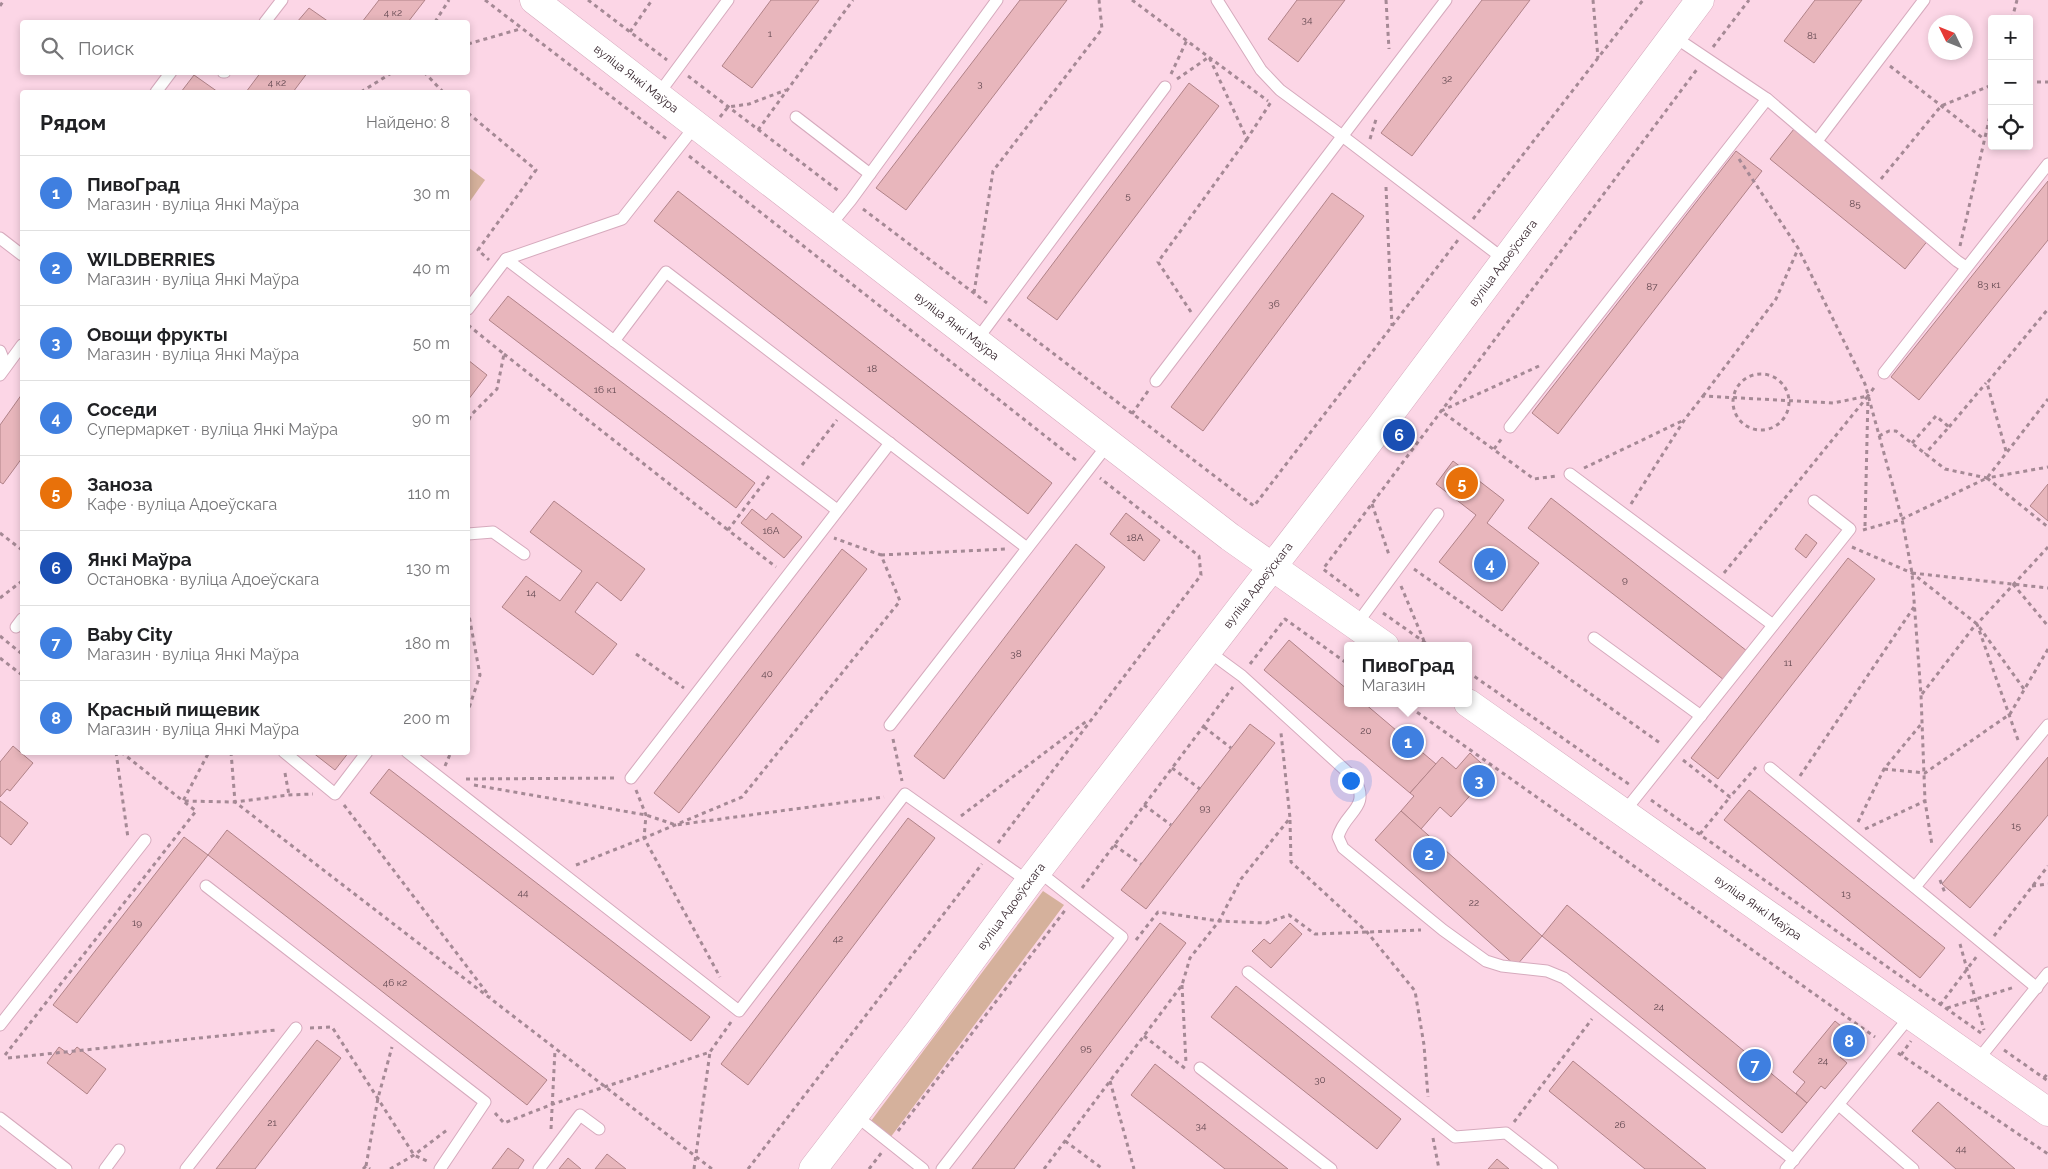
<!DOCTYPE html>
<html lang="ru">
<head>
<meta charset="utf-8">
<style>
	body { margin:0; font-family:Raleway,sans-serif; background:#f6f6f6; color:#202124 }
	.controls { position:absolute; right:15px; top:15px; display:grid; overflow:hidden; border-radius:5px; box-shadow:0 2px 8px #0003 }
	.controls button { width:45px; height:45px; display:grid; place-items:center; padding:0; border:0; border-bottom:1px solid #e0e0e0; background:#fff; color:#202124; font:25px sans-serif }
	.compass { position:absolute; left:1928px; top:15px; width:45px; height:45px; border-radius:50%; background:#fff; box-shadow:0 2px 8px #0003; rotate:313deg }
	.you { position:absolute; left:1350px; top:780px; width:18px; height:18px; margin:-12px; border:4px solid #fff; border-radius:50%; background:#1a73e8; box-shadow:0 0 0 8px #1a73e833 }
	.badge { display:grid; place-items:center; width:32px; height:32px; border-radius:50%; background:#1a73e8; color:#fff; font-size:16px; font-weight:700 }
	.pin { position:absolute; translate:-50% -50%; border:2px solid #fff; box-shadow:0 1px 5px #0006 }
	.popup { position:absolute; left:1344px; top:642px; width:128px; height:65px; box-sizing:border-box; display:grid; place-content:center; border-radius:5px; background:#fff; filter:drop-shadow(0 1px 4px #0005); font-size:16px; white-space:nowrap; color:#757577 }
	.popup b { font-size:19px; color:#202124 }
	.popup::after { content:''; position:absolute; left:50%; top:100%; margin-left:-10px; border:10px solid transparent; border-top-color:#fff }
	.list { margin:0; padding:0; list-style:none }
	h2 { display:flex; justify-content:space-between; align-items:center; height:65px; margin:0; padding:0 20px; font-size:21px }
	h2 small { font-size:16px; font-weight:400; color:#757577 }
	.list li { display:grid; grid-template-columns:32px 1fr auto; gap:15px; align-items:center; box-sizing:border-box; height:75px; padding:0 20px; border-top:1px solid #e0e0e0 }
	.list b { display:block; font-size:19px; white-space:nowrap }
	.list p { margin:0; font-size:16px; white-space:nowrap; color:#757577 }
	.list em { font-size:16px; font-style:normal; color:#757577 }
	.icon { flex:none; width:28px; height:28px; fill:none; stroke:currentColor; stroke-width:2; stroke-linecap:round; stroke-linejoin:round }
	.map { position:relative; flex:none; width:2048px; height:1169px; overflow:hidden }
	.search { position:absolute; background:#fff; box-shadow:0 2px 8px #0003; left:20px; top:20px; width:450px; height:55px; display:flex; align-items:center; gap:12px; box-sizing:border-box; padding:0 18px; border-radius:5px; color:#757577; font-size:19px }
	.panel { position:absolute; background:#fff; box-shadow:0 2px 8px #0003; left:20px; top:90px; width:450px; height:665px; border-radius:5px }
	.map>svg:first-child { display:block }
</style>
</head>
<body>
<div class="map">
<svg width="2048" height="1169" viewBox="0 0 2048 1169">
	<rect width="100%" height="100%" fill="#fcd6e6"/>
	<g fill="#d5b19c">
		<path d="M468,167l17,13 -17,24z"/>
		<path d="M1043,891l21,14 -174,233 -19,-17z"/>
	</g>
	<g fill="#e8b6bc" stroke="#b08288">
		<path d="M379,0h46l-17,22h-46z"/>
		<path d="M771,0h48l-67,88 -30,-22z"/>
		<path d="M1020,0h47l-161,210 -30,-22z"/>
		<path d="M1297,0h48l-47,62 -30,-23z"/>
		<path d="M1482,0h48l-118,156 -31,-23z"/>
		<path d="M1815,0h47l-48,63 -30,-22z"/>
		<path d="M309,8l20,14h-32z"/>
		<path d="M261,72h47l-15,20h-47z"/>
		<path d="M194,75l24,17h-37z"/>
		<path d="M1189,83l30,23 -162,214 -30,-22z"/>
		<path d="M1794,129l135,110 -24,30 -135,-110z"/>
		<path d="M1736,151l26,20 -204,263 -26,-21z"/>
		<path d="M2048,181v59l-129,160 -28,-23z"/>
		<path d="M678,191l374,292 -24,31 -374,-293z"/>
		<path d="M1332,193l32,23 -161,215 -32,-24z"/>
		<path d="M508,296l247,187 -19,25 -247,-188z"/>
		<path d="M468,360l19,15 -19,25z"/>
		<path d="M22,394v64l-19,26 -3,-2v-57z"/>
		<path d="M1453,461l51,39 -17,23 52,40 -37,48 -63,-49 37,-47 -40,-31z"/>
		<path d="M2048,484v37l-18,-15z"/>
		<path d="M1551,498l196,153 -23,29 -196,-152z"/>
		<path d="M554,501l91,68 -24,32 -24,-19 -22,30 42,32 -24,31 -91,-68 24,-31 34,25 22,-30 -52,-39z"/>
		<path d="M752,509l14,11 6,-7 30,24 -18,21 -43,-35z"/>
		<path d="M1126,513l34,27 -16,21 -34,-27z"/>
		<path d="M1806,534l11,9 -11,15 -11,-9z"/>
		<path d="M1076,544l29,23 -161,212 -30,-23z"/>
		<path d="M842,549l25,20 -188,244 -25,-20z"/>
		<path d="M1848,558l27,21 -157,200 -27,-21z"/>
		<path d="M1289,640l59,50v13h16l72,61 -26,29 -146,-123z"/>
		<path d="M1250,724l25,19 -129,166 -25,-19z"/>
		<path d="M13,746l20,17 -23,28 -3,-2 -7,8v-35z"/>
		<path d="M312,752h37l-14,18z"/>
		<path d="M1470,753l21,19 -40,45 -11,-10 -19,22 -20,-18 13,-15 -4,-3 32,-36 14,12z"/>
		<path d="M2048,757v58l-78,93 -28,-24z"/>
		<path d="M389,769l321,248 -19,24 -321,-248z"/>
		<path d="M1749,790l196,158 -25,30 -196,-158z"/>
		<path d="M0,801l28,22 -17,22 -11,-9z"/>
		<path d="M1401,811l141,125 -26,30 -141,-126z"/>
		<path d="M908,818l27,20 -187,247 -27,-21z"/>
		<path d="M227,830l320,250 -20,25 -319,-250z"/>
		<path d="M184,837l24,18 -131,168 -24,-18z"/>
		<path d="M1567,905l240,198 -25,30 -240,-197z"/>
		<path d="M1160,923l26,20 -172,226h-42z"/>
		<path d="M1290,923l12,11 -31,34 -19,-17 12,-12 6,5z"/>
		<path d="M1236,986l165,133 -24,30 -166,-132z"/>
		<path d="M1835,1021l20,17 -15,19 7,6 -22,26 -4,-3 -14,17 -11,-10 9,-11 -12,-10z"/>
		<path d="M317,1040l24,18 -86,111h-39z"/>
		<path d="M59,1047l11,8 7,-8 29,22 -19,25 -40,-31z"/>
		<path d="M1573,1061l133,108h-61l-96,-78z"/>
		<path d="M1155,1064l58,46 75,59h-63l-94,-74z"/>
		<path d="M1938,1102l77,67h-59l-44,-38z"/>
		<path d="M508,1148l16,12 -6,9h-26z"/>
		<path d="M607,1154l19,15h-31z"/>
		<path d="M568,1158l13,11h-22z"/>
		<path d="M1497,1159l12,10h-21z"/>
	</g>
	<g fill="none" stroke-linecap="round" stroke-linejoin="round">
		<defs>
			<g id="lane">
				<path d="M1217,0l44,70 19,20 61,45 164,125"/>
				<path d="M265,22l17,-22"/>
				<path d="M1673,36l94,63 190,162 9,6"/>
				<path d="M223,72h2"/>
				<path d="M156,92l15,-20"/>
				<path d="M657,96l71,-96"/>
				<path d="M796,117l74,57"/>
				<path d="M1817,141l107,-141"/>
				<path d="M829,227l22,-27 146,-200"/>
				<path d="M0,238l22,17"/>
				<path d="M506,259l331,251"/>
				<path d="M468,309l38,-50 116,-40 74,-94"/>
				<path d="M614,341l52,-69 361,276"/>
				<path d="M976,341l189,-254"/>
				<path d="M0,351l6,15"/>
				<path d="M1884,373l164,-209"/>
				<path d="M0,375l22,-30"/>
				<path d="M1156,381l290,-381"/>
				<path d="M1510,427l257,-328"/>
				<path d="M1570,474l203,151"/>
				<path d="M468,534l25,-2 31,22"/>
				<path d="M1356,625l82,-111"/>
				<path d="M16,627l6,-8"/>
				<path d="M1594,638l107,78"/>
				<path d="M1208,651l34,25 113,103c16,30 -10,32 -17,58l5,11 100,82 43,31 16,5 45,5 17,7 230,182"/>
				<path d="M890,725l219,-282"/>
				<path d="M284,752l51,42 32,-42"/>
				<path d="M407,752l332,259 166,-217 124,88"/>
				<path d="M1770,768l267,220"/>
				<path d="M631,778l259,-335"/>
				<path d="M1624,812l226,-283 -36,-28"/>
				<path d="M206,886l279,216 -45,67"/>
				<path d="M1915,887l133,-162"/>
				<path d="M1248,972l207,165 51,-4 46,36"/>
				<path d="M0,1025l145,-185"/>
				<path d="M1977,1061l71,-88"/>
				<path d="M1200,1068l131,101"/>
				<path d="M1839,1105l74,64"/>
				<path d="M855,1115l68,54"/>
				<path d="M0,1118l66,51"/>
				<path d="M105,1169l14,-19"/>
				<path d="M186,1169l110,-141"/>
				<path d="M539,1169l41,-54 19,14"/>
				<path d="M942,1169l180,-232 -84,-66"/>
				<path d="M1786,1169l125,-154"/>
			</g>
			<g id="secondary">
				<path id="s1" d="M534,0l696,537 155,109"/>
				<path id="s2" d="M1468,703l580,409"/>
				<path id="s3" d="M813,1169l106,-138 110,-149 352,-456 319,-426"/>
			</g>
		</defs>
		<use href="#lane" stroke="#d6aabd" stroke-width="13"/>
		<use href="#secondary" stroke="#d6aabd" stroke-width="29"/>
		<g stroke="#a58995" stroke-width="3" stroke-dasharray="4 4" stroke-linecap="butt">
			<path d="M485,0l183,140"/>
			<path d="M588,0l79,60"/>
			<path d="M1132,0l136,101"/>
			<path d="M1386,0l3,49"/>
			<path d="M1593,0l5,58"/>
			<path d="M0,6l4,-6"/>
			<path d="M2012,19l5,-19"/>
			<path d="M435,22l14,-22"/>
			<path d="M630,32l22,-32"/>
			<path d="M468,44l52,-15"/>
			<path d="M1713,47l36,-47"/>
			<path d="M1890,66l94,73"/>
			<path d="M424,72l19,20"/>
			<path d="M1171,74l16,-34"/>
			<path d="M688,76l152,116"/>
			<path d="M1177,79l32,-22 38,82 24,-37"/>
			<path d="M2029,82h19"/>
			<path d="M361,92l32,-20"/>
			<path d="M468,113l68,57 -58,80 11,10"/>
			<path d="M720,117l8,-10 21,-3 37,-14"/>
			<path d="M758,130l95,-130"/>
			<path d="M1370,139l7,-23"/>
			<path d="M689,156l388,305"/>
			<path d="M1739,159l59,89 67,136 37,135 10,54 9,122 4,106 7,44"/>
			<path d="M1881,179l60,-73 51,-21"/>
			<path d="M1386,187l6,139"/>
			<path d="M863,209l124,94"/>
			<path d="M1473,219l170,-219"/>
			<path d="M1960,246l32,-139"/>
			<path d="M974,293l19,-122 109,-142 -3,-29"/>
			<path d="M1191,312l-33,-50 89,-123"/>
			<path d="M1008,319l246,187 204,-266"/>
			<path d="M468,325l36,29 -7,35 -26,26 -3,7"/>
			<path d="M504,354l224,176"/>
			<path d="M1539,366l-98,45 93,68 23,-3"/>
			<circle cx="1761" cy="402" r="28"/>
			<path d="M1703,396l73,-97 22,-50"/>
			<path d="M1132,414l16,-23"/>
			<path d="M1949,427l37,-44"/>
			<path d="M1879,436l10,-5h7l49,38 42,9 61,-11"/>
			<path d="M1912,443l24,-27 13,11 -24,27"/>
			<path d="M1494,449l8,-11"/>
			<path d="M2006,451l-19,-68 61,-74"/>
			<path d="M802,465l35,-45"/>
			<path d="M1584,468l100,-48"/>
			<path d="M769,476l-41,54 48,37"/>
			<path d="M1987,478l61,49"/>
			<path d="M1372,504l17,51"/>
			<path d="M1631,504l54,-85 18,-23 130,7 35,-7 -144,177"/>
			<path d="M1865,526l3,-130 8,-11"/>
			<path d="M1863,530l39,-11 85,-41 61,-79"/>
			<path d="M0,533l22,17"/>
			<path d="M1852,547l60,26 65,51 47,65"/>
			<path d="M881,555l125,-6"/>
			<path d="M1414,569l246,174"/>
			<path d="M1912,573l136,15"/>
			<path d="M2013,584l35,42"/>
			<path d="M1401,586l23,55"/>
			<path d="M1359,596l-36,-27 375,-501"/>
			<path d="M0,598l22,-17"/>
			<path d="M468,610l12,65 -12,36"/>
			<path d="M1383,613l47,33"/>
			<path d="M0,636l22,18"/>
			<path d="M636,654l48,34"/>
			<path d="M0,658l22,17"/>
			<path d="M1250,664l35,-45 63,45"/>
			<path d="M1468,672l162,113"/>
			<path d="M1922,694l54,-70"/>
			<path d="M1404,703l471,334"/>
			<path d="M1204,727l27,21"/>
			<path d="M893,739l9,42"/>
			<path d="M2018,740l-41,-116 71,-77"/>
			<path d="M116,752l12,86"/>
			<path d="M121,752l62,49 26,-49"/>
			<path d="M231,752l4,50 54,-7 24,-1"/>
			<path d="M1683,760l47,37 26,-30"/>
			<path d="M445,766l6,-14"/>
			<path d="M1172,768l28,21"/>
			<path d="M1884,769l41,4 85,-59 38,-65"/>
			<path d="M285,773l4,22"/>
			<path d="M1800,776l114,-169"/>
			<path d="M466,779l151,-1"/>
			<path d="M474,785l172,30 30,10 208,-28"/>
			<path d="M636,790l10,25 -2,23 76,139"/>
			<path d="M1651,800l330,233"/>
			<path d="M344,805l146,192"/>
			<path d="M1144,805l27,20"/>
			<path d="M961,816l127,-96"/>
			<path d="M1290,820l1,42 76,70 48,59 9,54 4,52"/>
			<path d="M1858,822l26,-53 38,-46"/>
			<path d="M1865,829l60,-28"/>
			<path d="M1700,834l30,-37"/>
			<path d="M998,843l203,-268 -2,-19 -99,-78"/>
			<path d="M1114,845l27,19"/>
			<path d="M576,865l68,-27 98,-41 158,-196 -19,-46 -47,-17"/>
			<path d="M1940,880l5,13"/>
			<path d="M2032,886l16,-2"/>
			<path d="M1082,888l151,-201"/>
			<path d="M1994,936l54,-70"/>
			<path d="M1136,940l22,-28 61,9 47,2 23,-8 26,19 106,-4"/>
			<path d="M1960,944l24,86"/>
			<path d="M1182,985l4,78"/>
			<path d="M1940,1005l37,-49"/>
			<path d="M1947,1008l68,-21"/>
			<path d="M310,1028l22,-1 82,128 15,7"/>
			<path d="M1144,1036l43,34"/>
			<path d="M2004,1050l44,31"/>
			<path d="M1898,1053l150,101"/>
			<path d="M5,1055l191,-244 -13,-10 52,1 477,367"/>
			<path d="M1901,1055l10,-14"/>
			<path d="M8,1058l268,-28"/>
			<path d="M2044,1078l4,-5"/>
			<path d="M1110,1081l24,88"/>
			<path d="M495,1113l9,10 49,-19 157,-52 21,-30"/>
			<path d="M1514,1122l78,-103"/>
			<path d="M551,1129l4,-79"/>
			<path d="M898,1131l168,-222"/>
			<path d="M1433,1138l6,31"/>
			<path d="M1065,1141l38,28"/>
			<path d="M366,1166l12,-68 14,-51"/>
			<path d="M363,1169l3,-3 4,3"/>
			<path d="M390,1169l24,-14 33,-25"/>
			<path d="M694,1169l16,-117"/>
			<path d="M748,1169l234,-305"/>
			<path d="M869,1169l13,-17"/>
			<path d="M1044,1169l138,-184 8,-27 29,-37 22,-42 49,-61 -9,-85"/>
		</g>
		<use href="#lane" stroke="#fff" stroke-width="11"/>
		<use href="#secondary" stroke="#fff" stroke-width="28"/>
	</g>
	<g text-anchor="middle" stroke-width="5" stroke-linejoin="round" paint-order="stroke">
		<g font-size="10" fill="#624850">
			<text x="393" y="16">4 к2</text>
			<text x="1307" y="23">34</text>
			<text x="770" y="37">1</text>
			<text x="1812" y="39">81</text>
			<text x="1447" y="82">32</text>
			<text x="277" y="86">4 к2</text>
			<text x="980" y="87">3</text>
			<text x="1128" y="199">5</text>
			<text x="1855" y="207">85</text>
			<text x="1989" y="288">83 к1</text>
			<text x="1652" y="290">87</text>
			<text x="1274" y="307">36</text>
			<text x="872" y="372">18</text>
			<text x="605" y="393">16 к1</text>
			<text x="771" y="534">16А</text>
			<text x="1135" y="541">18А</text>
			<text x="1625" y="583">9</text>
			<text x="531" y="596">14</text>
			<text x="1016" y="657">38</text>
			<text x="1788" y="666">11</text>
			<text x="767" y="677">40</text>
			<text x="1366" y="734">20</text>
			<text x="1205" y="811">93</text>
			<text x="2016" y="829">15</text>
			<text x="523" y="896">44</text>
			<text x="1846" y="897">13</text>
			<text x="1474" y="906">22</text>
			<text x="137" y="926">19</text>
			<text x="838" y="942">42</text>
			<text x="395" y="986">46 к2</text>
			<text x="1659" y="1010">24</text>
			<text x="1086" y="1051">95</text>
			<text x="1823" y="1064">24</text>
			<text x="1320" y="1083">30</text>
			<text x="272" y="1126">21</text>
			<text x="1620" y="1128">26</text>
			<text x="1201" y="1129">34</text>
			<text x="1961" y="1152">44</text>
		</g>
		<g font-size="12" fill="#35242c" stroke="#fdeaf2">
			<text dy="4" stroke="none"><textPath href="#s1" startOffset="129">вуліца Янкі Маўра</textPath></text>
			<text dy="4" stroke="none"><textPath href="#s3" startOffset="1139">вуліца Адоеўскага</textPath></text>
			<text dy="4" stroke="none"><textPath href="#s1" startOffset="534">вуліца Янкі Маўра</textPath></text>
			<text dy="4" stroke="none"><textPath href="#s3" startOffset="734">вуліца Адоеўскага</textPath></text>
			<text dy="4" stroke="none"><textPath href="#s3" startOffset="329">вуліца Адоеўскага</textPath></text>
			<text dy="4" stroke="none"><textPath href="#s2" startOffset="355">вуліца Янкі Маўра</textPath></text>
		</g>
	</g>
</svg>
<div class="controls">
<button>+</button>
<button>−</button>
<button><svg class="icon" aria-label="locate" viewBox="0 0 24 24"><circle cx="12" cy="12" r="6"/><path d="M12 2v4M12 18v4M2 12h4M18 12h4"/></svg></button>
</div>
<svg class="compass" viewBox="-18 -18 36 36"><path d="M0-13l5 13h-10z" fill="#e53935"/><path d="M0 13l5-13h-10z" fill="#757577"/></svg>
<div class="you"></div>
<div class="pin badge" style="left:1408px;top:742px;background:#3f7fe0">1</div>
<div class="popup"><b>ПивоГрад</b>Магазин</div>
<div class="pin badge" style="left:1429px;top:854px;background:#3f7fe0">2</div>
<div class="pin badge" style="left:1479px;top:781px;background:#3f7fe0">3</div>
<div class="pin badge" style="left:1490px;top:564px;background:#3f7fe0">4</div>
<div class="pin badge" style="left:1462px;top:483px;background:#e8710a">5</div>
<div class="pin badge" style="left:1399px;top:435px;background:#1a4fb4">6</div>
<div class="pin badge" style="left:1755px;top:1065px;background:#3f7fe0">7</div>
<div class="pin badge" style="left:1849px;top:1041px;background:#3f7fe0">8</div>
<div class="search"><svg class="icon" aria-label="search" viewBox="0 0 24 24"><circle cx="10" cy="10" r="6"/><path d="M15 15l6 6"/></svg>Поиск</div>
<section class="panel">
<h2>Рядом<small>Найдено: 8</small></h2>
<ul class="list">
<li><span class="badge" style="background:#3f7fe0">1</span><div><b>ПивоГрад</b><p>Магазин · вуліца Янкі Маўра</p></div><em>30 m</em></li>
<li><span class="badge" style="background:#3f7fe0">2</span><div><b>WILDBERRIES</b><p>Магазин · вуліца Янкі Маўра</p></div><em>40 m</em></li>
<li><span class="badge" style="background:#3f7fe0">3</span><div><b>Овощи фрукты</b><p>Магазин · вуліца Янкі Маўра</p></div><em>50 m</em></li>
<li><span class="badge" style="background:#3f7fe0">4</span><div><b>Соседи</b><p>Супермаркет · вуліца Янкі Маўра</p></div><em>90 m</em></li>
<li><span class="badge" style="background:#e8710a">5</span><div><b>Заноза</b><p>Кафе · вуліца Адоеўскага</p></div><em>110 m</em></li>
<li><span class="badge" style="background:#1a4fb4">6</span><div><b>Янкі Маўра</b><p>Остановка · вуліца Адоеўскага</p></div><em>130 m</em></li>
<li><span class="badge" style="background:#3f7fe0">7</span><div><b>Baby City</b><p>Магазин · вуліца Янкі Маўра</p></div><em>180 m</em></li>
<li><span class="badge" style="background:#3f7fe0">8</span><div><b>Красный пищевик</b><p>Магазин · вуліца Янкі Маўра</p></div><em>200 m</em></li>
</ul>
</section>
</div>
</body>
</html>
